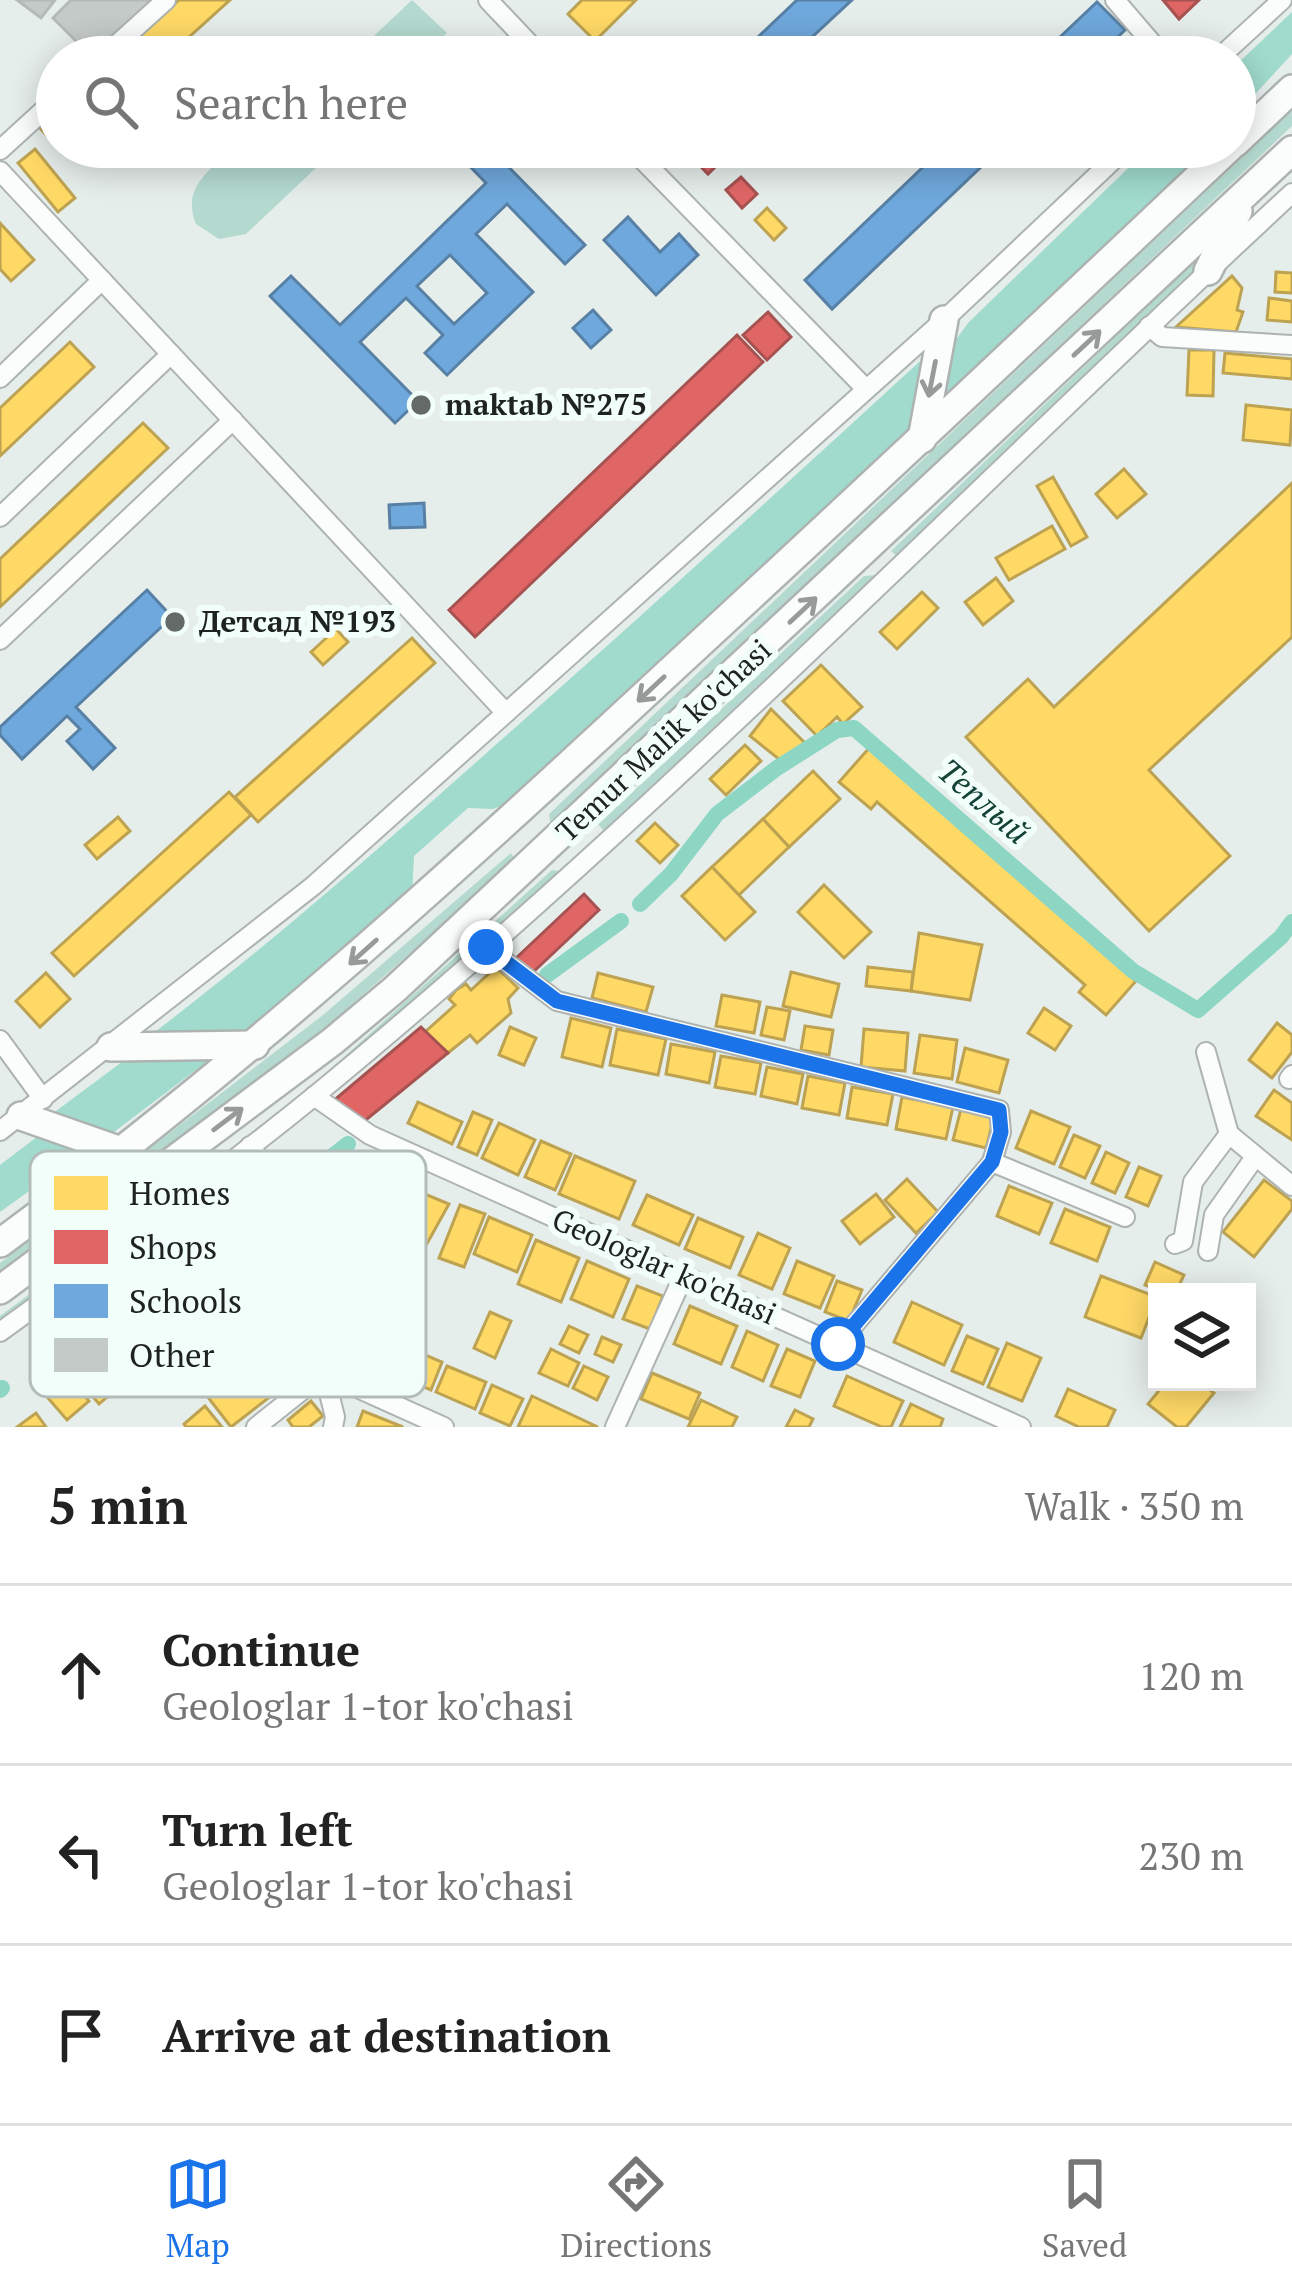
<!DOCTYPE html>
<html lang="en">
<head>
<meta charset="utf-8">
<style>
	body { margin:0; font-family:"PT Serif",serif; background:#f6f6f6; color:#222 }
	.controls { position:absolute; right:36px; bottom:36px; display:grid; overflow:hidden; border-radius:0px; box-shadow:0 6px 30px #0003 }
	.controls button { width:108px; height:108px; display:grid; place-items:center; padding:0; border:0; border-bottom:3px solid #e0e0e0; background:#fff; color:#222; font:60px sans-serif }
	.stop { position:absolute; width:36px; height:36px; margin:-27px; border:9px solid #1a73e8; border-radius:50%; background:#fff }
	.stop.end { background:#1a73e8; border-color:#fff; box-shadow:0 3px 12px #0008 }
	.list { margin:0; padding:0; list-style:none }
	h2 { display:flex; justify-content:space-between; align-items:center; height:156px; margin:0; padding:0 48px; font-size:51px }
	h2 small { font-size:39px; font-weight:400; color:#767676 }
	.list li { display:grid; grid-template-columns:78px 1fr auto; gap:36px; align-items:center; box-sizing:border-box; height:180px; padding:0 48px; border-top:3px solid #e0e0e0 }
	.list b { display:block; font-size:45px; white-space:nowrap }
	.list p { margin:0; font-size:39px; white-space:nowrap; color:#767676 }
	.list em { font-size:39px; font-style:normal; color:#767676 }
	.icon { flex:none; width:66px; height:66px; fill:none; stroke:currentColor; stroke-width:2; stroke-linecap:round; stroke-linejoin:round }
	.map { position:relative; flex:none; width:1292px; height:1427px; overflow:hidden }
	.search { position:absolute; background:#fff; box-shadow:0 6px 30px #0003; left:36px; right:36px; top:36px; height:132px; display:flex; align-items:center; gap:30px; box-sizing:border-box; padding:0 42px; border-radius:66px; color:#767676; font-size:45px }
	.sheet { height:696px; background:#fff }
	nav { display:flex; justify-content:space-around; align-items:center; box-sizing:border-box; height:168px; border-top:3px solid #e0e0e0; background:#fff; font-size:33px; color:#767676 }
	nav a { display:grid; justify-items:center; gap:6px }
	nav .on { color:#1a73e8 }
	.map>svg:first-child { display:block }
</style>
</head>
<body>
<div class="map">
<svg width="1292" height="1427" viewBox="0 0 1292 1427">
	<rect width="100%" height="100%" fill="#e6eeec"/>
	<g fill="#b4dacf">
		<path d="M412,0l35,33 -26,24h-55l-7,-7z"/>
		<path d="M1292,110v16l-736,696 -6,-1 -1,-7z"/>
		<path d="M235,147h103l-92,87 -27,5 -23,-15c-15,-37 14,-54 39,-77z"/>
		<path d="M1217,240l-26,38 -293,279 -7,-6z"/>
		<path d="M877,575l-273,256 -6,-7 266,-248z"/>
		<path d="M511,853l4,7 -184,163 -331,254v-14l323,-248z"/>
		<path d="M552,870l8,1 -232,206 -3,-3z"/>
		<path d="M235,1152l-235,175v-11l216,-160z"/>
	</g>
	<g fill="#a0dbcd">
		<path d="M1292,12v42l-57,62v-50z"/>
		<path d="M1150,147h57l-134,133 -132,122 13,-60 15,-20z"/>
		<path d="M929,353l-18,78 -404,373 -14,5 -25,-1 -54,48 -2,39 -177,144 -88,-1c116,-88 226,-184 335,-281 151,-133 299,-268 447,-404z"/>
		<path d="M130,1056l83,1 -103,78 -62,-18z"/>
		<path d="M42,1133l44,17 -86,62v-47z"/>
	</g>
	<g fill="#ffd966" stroke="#bca251" stroke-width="3">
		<path d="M179,0h51l-63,57h-51z"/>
		<path d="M582,0h54l-41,41 -27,-27z"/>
		<path d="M57,111v36h11l-6,5 -23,-25z"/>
		<path d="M35,149l40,49 -17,14 -40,-49z"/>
		<path d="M767,208l19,20 -12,12 -19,-20z"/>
		<path d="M0,223l34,37 -23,21 -11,-12z"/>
		<path d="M1276,272l16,1v20l-17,-1z"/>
		<path d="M1232,276l10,12 -5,22 6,2 -7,20 -60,-5z"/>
		<path d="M1269,298l23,3v21l-25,-2z"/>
		<path d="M70,342l24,25 -94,89v-48z"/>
		<path d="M1189,350h25l-1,46 -26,-1z"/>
		<path d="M1225,353l67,6v20l-69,-6z"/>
		<path d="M1246,405l46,5 -2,35 -47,-5z"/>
		<path d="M143,423l25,25 -168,159v-48z"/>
		<path d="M1124,469l22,25 -29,24 -21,-24z"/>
		<path d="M1053,477l34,60 -16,9 -34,-60z"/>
		<path d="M1292,483v154l-143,133 81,86 -81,75 -183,-194 62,-58 26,28z"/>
		<path d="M1052,526l13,23 -56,31 -13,-22z"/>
		<path d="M996,578l17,23 -30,24 -18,-23z"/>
		<path d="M922,592l16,16 -41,41 -17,-17z"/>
		<path d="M336,629l12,13 -25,23 -12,-13z"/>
		<path d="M412,638l23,25 -177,159 -23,-25z"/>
		<path d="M821,665l41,42 -19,17 -6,-7 -20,19 -34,-35z"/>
		<path d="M771,709l34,34 -25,17 -30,-24z"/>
		<path d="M745,745l16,16 -35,34 -16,-16z"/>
		<path d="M870,747l266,234 -30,34 -27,-23 6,-7 -208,-183 -6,7 -32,-27z"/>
		<path d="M813,771l27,28 -51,48 -26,-28z"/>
		<path d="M229,792l22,23 -177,161 -22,-23z"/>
		<path d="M118,817l12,14 -33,28 -12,-14z"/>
		<path d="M763,819l26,28 -50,48 -27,-28z"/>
		<path d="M655,823l23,22 -18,18 -23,-22z"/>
		<path d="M712,867l43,45 -30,28 -43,-44z"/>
		<path d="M824,885l47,47 -27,26 -46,-46z"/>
		<path d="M919,933l63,12 -12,55 -59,-9z"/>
		<path d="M496,967l22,21 -10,11 3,14 -34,30 -7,-8 -22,18 -23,-21 30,-27 -6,-6 7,-9 10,-6 5,6z"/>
		<path d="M868,967l45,5 -2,19 -45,-5z"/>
		<path d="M791,972l48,12 -8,33 -48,-11z"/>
		<path d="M46,973l24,26 -30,28 -24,-26z"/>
		<path d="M598,973l55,14 -7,25 -54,-14z"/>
		<path d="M722,995l38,7 -6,31 -38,-7z"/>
		<path d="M767,1007l23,4 -6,29 -23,-5z"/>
		<path d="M1044,1008l27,18 -16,24 -27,-17z"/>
		<path d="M571,1018l40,10 -9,39 -40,-10z"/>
		<path d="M1277,1023l15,12v17l-20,26 -23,-18z"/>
		<path d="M805,1026l28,4 -4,25 -28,-5z"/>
		<path d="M510,1027l26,11 -12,27 -25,-10z"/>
		<path d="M617,1029l49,10 -8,36 -48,-10z"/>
		<path d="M864,1029l44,4 -3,38 -44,-4z"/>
		<path d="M920,1035l37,5 -5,39 -38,-6z"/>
		<path d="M671,1044l44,8 -6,31 -43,-9z"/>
		<path d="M965,1048l43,12 -9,33 -42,-11z"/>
		<path d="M721,1056l40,7 -6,31 -40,-7z"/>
		<path d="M767,1067l36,7 -6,30 -36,-8z"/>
		<path d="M808,1076l37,7 -6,32 -37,-7z"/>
		<path d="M852,1087l41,7 -6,31 -40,-7z"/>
		<path d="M1274,1090l18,13v37l-36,-24z"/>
		<path d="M902,1097l51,10 -7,32 -50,-10z"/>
		<path d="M418,1102l44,20 -10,22 -44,-21z"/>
		<path d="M961,1109l33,8 -8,31 -33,-8z"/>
		<path d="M1031,1111l39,16 -16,37 -38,-16z"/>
		<path d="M473,1112l19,8 -15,35 -19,-8z"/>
		<path d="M499,1123l36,17 -17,35 -36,-17z"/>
		<path d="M1074,1135l26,11 -15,32 -25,-11z"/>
		<path d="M541,1141l30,13 -16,36 -30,-13z"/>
		<path d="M1106,1152l23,11 -14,30 -23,-10z"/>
		<path d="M575,1156l60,25 -16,38 -60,-25z"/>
		<path d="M1139,1167l22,9 -13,30 -22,-9z"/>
		<path d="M907,1179l31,33 -22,21 -31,-33z"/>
		<path d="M1264,1180l28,21v8l-38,48 -31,-25z"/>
		<path d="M396,1182l53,22 -25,45 -54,-14z"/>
		<path d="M1009,1186l43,17 -13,31 -42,-18z"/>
		<path d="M876,1194l18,23 -34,27 -18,-23z"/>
		<path d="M647,1195l46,20 -14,30 -46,-20z"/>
		<path d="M460,1205l25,9 -21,53 -25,-9z"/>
		<path d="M1065,1209l45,18 -13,34 -46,-18z"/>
		<path d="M489,1217l43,18 -15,37 -43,-18z"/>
		<path d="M698,1218l45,19 -13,31 -45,-19z"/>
		<path d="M758,1233l32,15 -18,41 -33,-14z"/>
		<path d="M536,1240l43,18 -18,44 -43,-18z"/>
		<path d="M587,1261l42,18 -16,38 -42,-18z"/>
		<path d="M797,1261l37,15 -14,32 -36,-14z"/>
		<path d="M1155,1262l29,13 -8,17h-14l-17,-7z"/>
		<path d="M1101,1276l56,21 -16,41 -56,-21z"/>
		<path d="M837,1281l25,9 -13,31 -24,-9z"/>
		<path d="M637,1286l26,10 -13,33 -27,-10z"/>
		<path d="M912,1302l50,23 -18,40 -50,-23z"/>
		<path d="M690,1306l47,20 -16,38 -47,-20z"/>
		<path d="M490,1312l21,9 -16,37 -21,-10z"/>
		<path d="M569,1326l19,9 -9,18 -19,-9z"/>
		<path d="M102,1331l35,41 -38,32 -35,-41z"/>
		<path d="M747,1331l31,14 -15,36 -31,-14z"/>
		<path d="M967,1336l31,13 -15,35 -31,-13z"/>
		<path d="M602,1337l19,8 -8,17 -18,-8z"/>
		<path d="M385,1338l57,24 -11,28 -58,-25z"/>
		<path d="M1007,1343l34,15 -19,43 -34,-14z"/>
		<path d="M551,1349l28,14 -11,23 -29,-13z"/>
		<path d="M787,1349l28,12 -15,36 -29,-11z"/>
		<path d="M265,1351l24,31 -58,45 -24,-31z"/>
		<path d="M447,1366l39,16 -11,27 -39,-17z"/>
		<path d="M584,1366l24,11 -11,23 -24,-12z"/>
		<path d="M64,1371l25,30 -22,19 -26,-30z"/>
		<path d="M652,1373l48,20 -11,26 -48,-20z"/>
		<path d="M847,1376l56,25 -12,26h-9l-48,-21z"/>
		<path d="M1166,1382h34l14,11 -28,34h-9l-29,-23z"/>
		<path d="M492,1385l31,14 -13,27 -30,-13z"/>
		<path d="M1068,1389l47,21 -8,17h-28l-23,-11z"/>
		<path d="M532,1396l66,31h-80z"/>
		<path d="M701,1400l36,17 -5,10h-44z"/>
		<path d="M311,1401l12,15 -14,11h-16l-5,-7z"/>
		<path d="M911,1404l32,15 -3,8h-40z"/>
		<path d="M205,1406l17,21h-36l-2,-3z"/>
		<path d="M795,1410l18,9 -4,8h-23z"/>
		<path d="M363,1411l40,16h-46z"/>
		<path d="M36,1413l10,14h-29z"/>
	</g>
	<g fill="#e06666" stroke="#a65251" stroke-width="3">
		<path d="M1163,0h36l-20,19z"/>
		<path d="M682,147h53l-27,27z"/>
		<path d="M741,177l16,17 -15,14 -16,-18z"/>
		<path d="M768,312l23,25 -24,23 -24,-25z"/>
		<path d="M737,335l26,27 -288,275 -26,-27z"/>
		<path d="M584,894l15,16 -70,66 -15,-16z"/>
		<path d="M421,1027l27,26 -86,70 -30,-21z"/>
	</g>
	<g fill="#6fa8dc" stroke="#5780a4" stroke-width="3" fill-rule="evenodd">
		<path d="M797,0h55l-55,51 5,6h-65z"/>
		<path d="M1097,2l28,28 -28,27h-58z"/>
		<path d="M451,147h38l96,98 -20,19 -58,-60 -31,30 57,58 -86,83 -22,-22 18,-18 -37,-37 -46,44 58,59 -23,22 -125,-127 21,-20 49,49 146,-142zM450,255l37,38 -33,31 -37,-38z"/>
		<path d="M944,147h58l-170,162 -27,-29z"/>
		<path d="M628,217l32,35 19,-18 19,21 -42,40 -52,-55z"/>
		<path d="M593,310l18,20 -20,18 -18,-20z"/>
		<path d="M424,503l1,24 -35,1 -1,-23z"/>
		<path d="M147,590l25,27 -96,90 39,41 -22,21 -26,-28 13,-12 -13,-13 -45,43 -22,-24v-8z"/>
	</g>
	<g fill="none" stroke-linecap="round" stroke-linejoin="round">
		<g stroke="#8dd6c4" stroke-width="16">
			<path d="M640,904l31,-30 46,-60 60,-46 60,-38 17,-2 279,243 65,39 83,-73 11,-15"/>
			<path d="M547,975l74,-54"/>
			<path d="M298,1183l50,-39"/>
			<path d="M103,1314l36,-24"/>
			<path d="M0,1390l2,-2"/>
		</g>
	</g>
	<g fill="#c4cac8" stroke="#b4bab8" stroke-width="3">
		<path d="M17,0h38l-14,18z"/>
		<path d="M71,0h77l2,2 -58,55 -39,-39z"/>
	</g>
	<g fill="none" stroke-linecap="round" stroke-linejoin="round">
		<defs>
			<g id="minor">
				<path d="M488,0l54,57"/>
				<path d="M1115,0l49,57"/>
				<path d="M103,57l63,-57"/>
				<path d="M1220,57l62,-57"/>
				<path d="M630,147l236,242"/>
				<path d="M0,150l57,-52"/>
				<path d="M0,171l506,542"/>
				<path d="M1149,326l13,11 130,8"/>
				<path d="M0,378l102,-98"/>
				<path d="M0,517l171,-163"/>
				<path d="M0,640l233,-220"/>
				<path d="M486,947l71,54 442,109 2,22 -9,30 -154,182"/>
				<path d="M0,1040l43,59"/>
				<path d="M1206,1052l23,82"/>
				<path d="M1289,1079l3,-4"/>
				<path d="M314,1096l56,39 651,292"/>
				<path d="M0,1131l313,-245 631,-566 183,-173"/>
				<path d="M250,1146l41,55 33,172 120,54"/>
				<path d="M992,1162l133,55"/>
				<path d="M1175,1244l8,-3 10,-59 36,-48 63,52"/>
				<path d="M1208,1251l6,-36 41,-58"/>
				<path d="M0,1332c105,-76 211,-152 312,-234 344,-282 654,-603 980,-905"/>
				<path d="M256,1427l68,-54 11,44 -2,10"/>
				<path d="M615,1427l68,-150"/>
			</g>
			<g id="highway">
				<path d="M1235,143l57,-54"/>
				<path d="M1208,271l30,-60"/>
				<path d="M922,439l22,-119"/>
				<path d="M111,1047l144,-2"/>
				<path d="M21,1116l100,35"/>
				<path d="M0,1243c237,-174 453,-370 668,-570 189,-174 376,-350 562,-526"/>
				<path d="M0,1290l333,-249 62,-52 897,-839"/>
			</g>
		</defs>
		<use href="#minor" stroke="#adb3b1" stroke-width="22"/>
		<use href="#highway" stroke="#adb3b1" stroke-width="32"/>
		<use href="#minor" stroke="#fbfcfc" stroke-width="18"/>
		<use href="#highway" stroke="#fbfcfc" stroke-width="27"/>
	</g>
	<defs><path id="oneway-shaft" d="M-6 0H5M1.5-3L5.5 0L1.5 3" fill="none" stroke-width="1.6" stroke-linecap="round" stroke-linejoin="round" transform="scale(3)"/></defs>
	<g stroke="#989a99">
		<use href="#oneway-shaft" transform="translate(1087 343) rotate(-43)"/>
		<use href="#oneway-shaft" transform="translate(932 379) rotate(101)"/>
		<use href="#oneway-shaft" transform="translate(803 610) rotate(-43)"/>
		<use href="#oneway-shaft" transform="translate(651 689) rotate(137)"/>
		<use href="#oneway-shaft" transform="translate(363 952) rotate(138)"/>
		<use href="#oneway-shaft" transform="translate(228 1119) rotate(-37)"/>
	</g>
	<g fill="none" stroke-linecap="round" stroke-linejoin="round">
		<path stroke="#1a73e8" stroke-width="15" d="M486,947l71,54 442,109 2,22 -9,30 -154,182"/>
	</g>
	<g fill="#646a68" stroke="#f2fefa" stroke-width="4.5">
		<circle cx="421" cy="405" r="12"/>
		<circle cx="175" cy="622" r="12"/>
	</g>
	<g text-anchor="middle" stroke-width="12" stroke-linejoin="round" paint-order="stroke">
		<g font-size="30" font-weight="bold" fill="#1e2321" stroke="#f2fefa" text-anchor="start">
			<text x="445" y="415">maktab №275</text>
			<text x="199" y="632">Детсад №193</text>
		</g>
		<g font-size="30" fill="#1e2321" stroke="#f2fefa">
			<text transform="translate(664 741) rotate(-43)" y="10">Temur Malik ko'chasi</text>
			<text transform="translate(664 1267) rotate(24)" y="10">Geologlar ko'chasi</text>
		</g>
		<g font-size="33" font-style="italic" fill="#144237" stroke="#f2fefa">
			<text transform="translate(984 801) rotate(41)" y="12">Теплый</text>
		</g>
	</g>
	<rect x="30" y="1151" width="396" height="246" rx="18" fill="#f2fefa" stroke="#b2bcb9" stroke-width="3"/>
	<rect x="54" y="1176" width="54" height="34" fill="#ffd966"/>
	<rect x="54" y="1230" width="54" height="34" fill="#e06666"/>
	<rect x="54" y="1284" width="54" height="34" fill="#6fa8dc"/>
	<rect x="54" y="1338" width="54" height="34" fill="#c4cac8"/>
	<g font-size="33" fill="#1e2321">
		<text x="129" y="1205">Homes</text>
		<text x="129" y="1259">Shops</text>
		<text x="129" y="1313">Schools</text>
		<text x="129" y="1367">Other</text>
	</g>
</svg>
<div class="controls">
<button><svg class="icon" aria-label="layers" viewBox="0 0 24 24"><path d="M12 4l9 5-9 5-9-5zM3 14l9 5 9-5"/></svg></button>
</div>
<div class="stop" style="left:838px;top:1344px"></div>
<div class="stop end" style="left:486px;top:947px"></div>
<div class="search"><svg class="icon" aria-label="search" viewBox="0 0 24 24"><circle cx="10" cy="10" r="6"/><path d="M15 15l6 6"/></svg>Search here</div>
</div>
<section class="sheet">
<h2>5 min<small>Walk · 350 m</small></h2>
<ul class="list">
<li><svg class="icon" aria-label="ahead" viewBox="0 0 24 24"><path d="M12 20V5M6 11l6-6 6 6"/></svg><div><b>Continue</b><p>Geologlar 1-tor ko'chasi</p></div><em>120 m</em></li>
<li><svg class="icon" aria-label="left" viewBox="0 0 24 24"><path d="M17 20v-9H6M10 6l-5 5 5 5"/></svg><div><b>Turn left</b><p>Geologlar 1-tor ko'chasi</p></div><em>230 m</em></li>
<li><svg class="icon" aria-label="arrive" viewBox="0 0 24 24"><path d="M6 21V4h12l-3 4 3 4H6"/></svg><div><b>Arrive at destination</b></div></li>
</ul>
</section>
<nav>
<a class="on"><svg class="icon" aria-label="map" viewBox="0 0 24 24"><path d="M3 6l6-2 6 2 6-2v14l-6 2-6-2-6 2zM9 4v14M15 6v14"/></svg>Map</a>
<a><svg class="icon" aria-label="directions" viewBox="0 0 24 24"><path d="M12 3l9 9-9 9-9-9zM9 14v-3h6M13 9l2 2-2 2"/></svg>Directions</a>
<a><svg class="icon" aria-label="saved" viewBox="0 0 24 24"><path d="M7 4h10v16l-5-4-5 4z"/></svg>Saved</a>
</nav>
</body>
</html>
